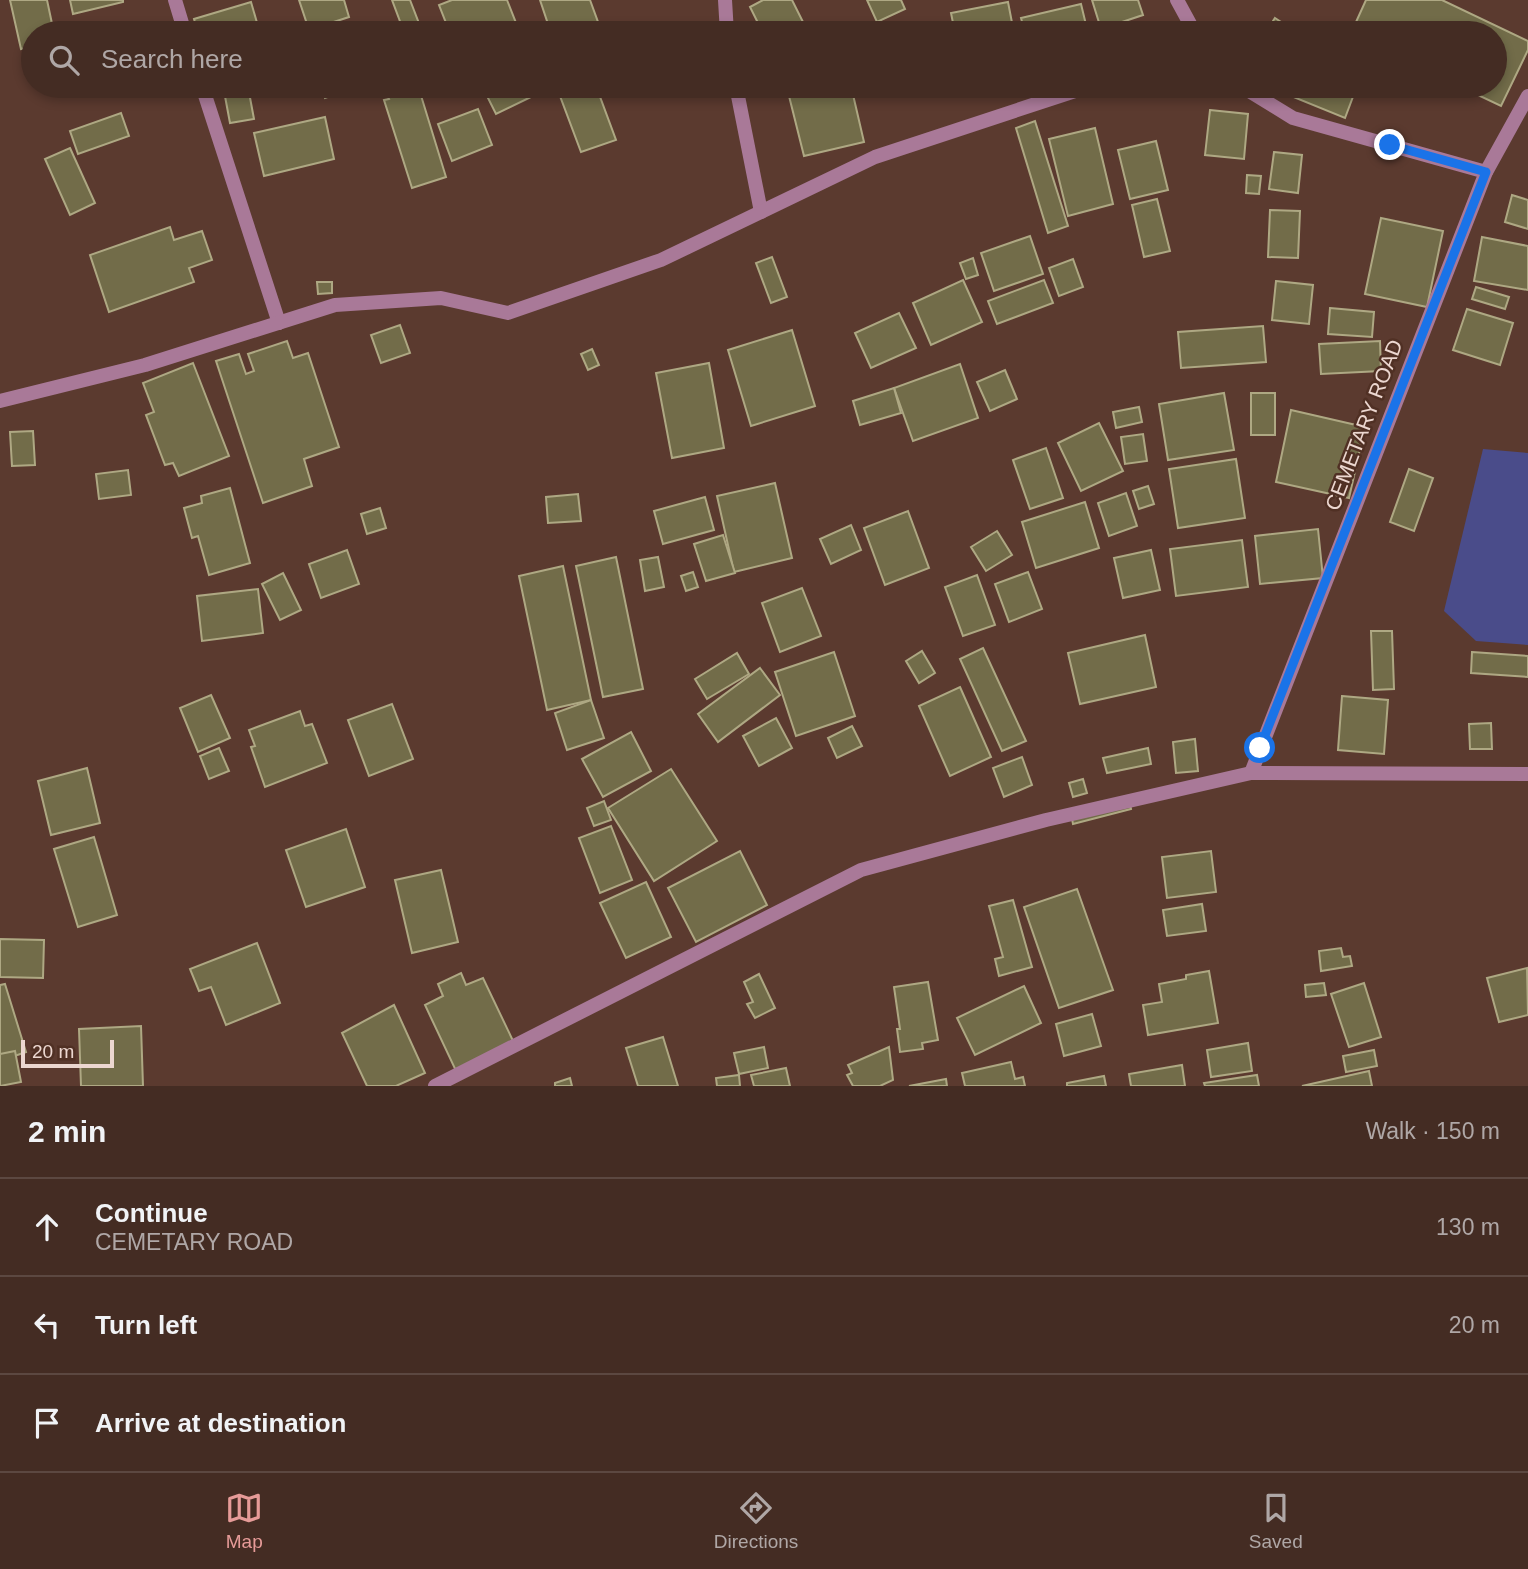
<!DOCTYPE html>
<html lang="en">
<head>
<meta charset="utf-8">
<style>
	body { margin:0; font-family:Helvetica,sans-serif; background:#4e3830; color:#f1f3f6 }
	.scale { position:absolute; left:21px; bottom:18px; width:93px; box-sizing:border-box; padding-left:7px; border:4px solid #ecd7d0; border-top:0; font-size:19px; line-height:24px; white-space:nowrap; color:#ecd7d0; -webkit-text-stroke:5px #503024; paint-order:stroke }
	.stop { position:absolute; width:21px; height:21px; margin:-16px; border:5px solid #1a73e8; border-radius:50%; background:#fff }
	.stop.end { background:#1a73e8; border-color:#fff; box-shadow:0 2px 7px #0008 }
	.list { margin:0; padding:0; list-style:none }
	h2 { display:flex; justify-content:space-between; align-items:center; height:91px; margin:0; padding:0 28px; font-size:30px }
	h2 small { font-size:23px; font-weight:400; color:#afa7a6 }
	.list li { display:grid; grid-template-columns:46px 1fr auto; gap:21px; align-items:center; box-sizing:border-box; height:98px; padding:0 28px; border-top:2px solid #5c4841 }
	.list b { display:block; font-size:26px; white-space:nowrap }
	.list p { margin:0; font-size:23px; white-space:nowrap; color:#afa7a6 }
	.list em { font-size:23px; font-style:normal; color:#afa7a6 }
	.icon { flex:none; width:38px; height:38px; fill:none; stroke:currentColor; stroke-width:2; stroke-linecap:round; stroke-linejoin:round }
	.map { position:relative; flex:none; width:1528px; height:1086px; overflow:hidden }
	.search { position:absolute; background:#442c23; box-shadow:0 4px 10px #0003; left:21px; right:21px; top:21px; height:77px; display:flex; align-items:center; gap:18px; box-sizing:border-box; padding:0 24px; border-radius:38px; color:#afa7a6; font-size:26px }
	.sheet { height:385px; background:#442c23 }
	nav { display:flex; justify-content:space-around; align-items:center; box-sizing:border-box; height:98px; border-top:2px solid #5c4841; background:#442c23; font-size:19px; color:#afa7a6 }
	nav a { display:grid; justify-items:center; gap:4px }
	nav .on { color:#e69b98 }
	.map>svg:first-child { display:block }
</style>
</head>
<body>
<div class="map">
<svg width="1528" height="1086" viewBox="0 0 1528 1086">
	<rect width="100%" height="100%" fill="#5b3a2f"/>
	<path fill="#4a4c8a" d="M1483,449l45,4v192l-52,-4 -32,-30z"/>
	<g fill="#726c49" stroke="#aea883" stroke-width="2">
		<path d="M10,0h37l7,33h-21v14l-12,2z"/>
		<path d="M70,0h53v2l-50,12z"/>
		<path d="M299,0h45l5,17 -40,13z"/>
		<path d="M392,0h18l10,26 -16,6z"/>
		<path d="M452,0h55l13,33h-70l-11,-28z"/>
		<path d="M540,0h50l8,22 -33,11h-14z"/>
		<path d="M763,0h29l13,26 -15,7h-27l-13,-26z"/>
		<path d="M867,0h34l4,9 -28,13z"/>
		<path d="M1092,0h46l5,15 -42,14z"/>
		<path d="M1366,0h76l86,41v9l-27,56 -42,-20h36v-53h-144z"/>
		<path d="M251,2l9,31h-62l-4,-14z"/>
		<path d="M1008,2l6,31h-59l-4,-20z"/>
		<path d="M1081,4l7,29h-63l-4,-15z"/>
		<path d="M1275,18l23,15h-33z"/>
		<path d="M321,86h16l2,7 -14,5z"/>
		<path d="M384,86h29l1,5 5,-2 27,88 -34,11 -28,-88 5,-1z"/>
		<path d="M509,86h19l5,10 -37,18 -9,-18z"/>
		<path d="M586,86h10l20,54 -35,12 -21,-56z"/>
		<path d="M832,86h19l13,56 -60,14 -15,-60z"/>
		<path d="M965,86h50l-49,9z"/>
		<path d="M1295,86h62l-12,32 -54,-22z"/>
		<path d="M248,87l6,32 -24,4 -6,-32z"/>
		<path d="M478,109l14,36 -40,16 -14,-37z"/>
		<path d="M1210,110l38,4 -4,45 -39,-4z"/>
		<path d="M121,113l8,23 -51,18 -8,-23z"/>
		<path d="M325,117l9,42 -70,17 -10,-43z"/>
		<path d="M1035,121l33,105 -20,7 -32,-105z"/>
		<path d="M1095,128l18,76 -45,12 -19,-77z"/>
		<path d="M1156,141l12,49 -38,9 -12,-49z"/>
		<path d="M70,148l25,55 -25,12 -25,-56z"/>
		<path d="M1274,152l28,3 -4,38 -29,-4z"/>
		<path d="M1247,175l14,1 -2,18 -13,-1z"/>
		<path d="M1512,195l16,5v29l-23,-7z"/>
		<path d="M1157,199l13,52 -26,6 -12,-52z"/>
		<path d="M1270,210l30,1 -2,47 -30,-1z"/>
		<path d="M1381,218l62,13 -16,76 -62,-13z"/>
		<path d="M170,227l4,13 28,-9 10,29 -23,8 5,14 -85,30 -19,-57z"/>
		<path d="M1030,236l13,38 -49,17 -13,-38z"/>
		<path d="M1482,237l46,9v44l-54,-9z"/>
		<path d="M772,257l15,40 -16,6 -15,-40z"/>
		<path d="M973,258l5,17 -12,4 -6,-16z"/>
		<path d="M1073,259l10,28 -24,9 -10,-28z"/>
		<path d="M963,280l19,42 -51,23 -18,-42z"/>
		<path d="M1044,280l9,23 -56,21 -9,-23z"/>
		<path d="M1276,281l37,4 -4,39 -37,-4z"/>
		<path d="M317,282h15v11l-14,1z"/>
		<path d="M1476,287l33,10 -4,12 -33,-10z"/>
		<path d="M1330,308l44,4 -2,25 -44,-3z"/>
		<path d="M1467,309l46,14 -13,42 -47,-15z"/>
		<path d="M899,313l17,35 -45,20 -16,-35z"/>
		<path d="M400,325l10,28 -29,10 -10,-28z"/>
		<path d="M1263,326l3,36 -85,6 -3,-36z"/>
		<path d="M792,330l23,76 -64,20 -23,-76z"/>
		<path d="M287,341l6,17 15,-5 31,94 -35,12 8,27 -49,17 -47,-142 23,-7 7,20 8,-3 -6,-17z"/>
		<path d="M1380,341l1,30 -60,3 -2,-30z"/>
		<path d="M592,349l7,16 -11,5 -7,-16z"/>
		<path d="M193,363l36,93 -50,20 -6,-13 -8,2 -19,-50 8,-3 -11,-29z"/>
		<path d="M709,363l15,85 -52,10 -16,-85z"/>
		<path d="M960,364l18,54 -65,23 -19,-53z"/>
		<path d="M1005,370l12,29 -27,12 -13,-29z"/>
		<path d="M894,388l7,25 -41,12 -7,-24z"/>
		<path d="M1224,393l10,57 -66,10 -9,-56z"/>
		<rect x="1251" y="393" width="24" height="42"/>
		<path d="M1139,407l3,15 -26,6 -3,-16z"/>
		<path d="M1291,410l74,17 -16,71 -73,-16z"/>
		<path d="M1099,423l24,48 -42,20 -23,-48z"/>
		<path d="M33,431l2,34 -23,1 -2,-34z"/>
		<path d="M1143,434l4,27 -22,3 -4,-27z"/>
		<path d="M1046,448l17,50 -33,11 -17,-49z"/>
		<path d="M1236,459l9,59 -67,10 -9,-59z"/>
		<path d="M1409,469l24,9 -19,53 -24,-9z"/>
		<path d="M128,470l3,25 -32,4 -3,-25z"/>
		<path d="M775,483l17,75 -58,14 -17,-76z"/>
		<path d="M1148,486l6,18 -15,5 -6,-18z"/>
		<path d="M230,488l20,75 -41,12 -11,-39 -6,2 -8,-30 18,-5 -1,-7z"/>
		<path d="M1126,493l11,33 -28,10 -11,-33z"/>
		<path d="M578,494l3,27 -33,2 -2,-26z"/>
		<path d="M705,497l9,33 -51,14 -9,-33z"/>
		<path d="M1085,502l14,46 -63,20 -14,-46z"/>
		<path d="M380,508l6,20 -19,6 -6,-20z"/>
		<path d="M908,511l21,57 -44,17 -21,-57z"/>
		<path d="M851,525l10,25 -30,14 -11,-25z"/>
		<path d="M1318,529l5,49 -63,6 -5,-48z"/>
		<path d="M997,531l15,24 -26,16 -15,-24z"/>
		<path d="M723,535l12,38 -29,8 -12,-37z"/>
		<path d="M1242,540l6,47 -72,9 -6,-47z"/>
		<path d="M347,550l12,34 -38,14 -12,-34z"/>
		<path d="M1151,550l9,40 -37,8 -9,-40z"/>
		<path d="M616,557l27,132 -40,8 -27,-131z"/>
		<path d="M658,557l6,30 -19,4 -5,-31z"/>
		<path d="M563,566l28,134 -44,10 -28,-134z"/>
		<path d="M693,572l5,15 -12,4 -5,-15z"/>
		<path d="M1028,572l14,37 -33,13 -14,-38z"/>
		<path d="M283,573l18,37 -21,10 -18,-36z"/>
		<path d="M977,575l18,50 -32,11 -18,-49z"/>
		<path d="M802,588l19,48 -41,16 -18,-49z"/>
		<path d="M258,589l5,44 -61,8 -5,-45z"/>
		<path d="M1371,631h21l2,58 -21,1z"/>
		<path d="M1145,635l11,52 -76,17 -12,-51z"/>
		<path d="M983,648l43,93 -24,10 -42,-92z"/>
		<path d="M922,651l13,22 -16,10 -13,-22z"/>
		<path d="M834,652l21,64 -59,20 -21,-64z"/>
		<path d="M1472,652l56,4v21l-57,-4z"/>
		<path d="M737,653l12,21 -42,25 -12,-20z"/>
		<path d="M760,668l20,27 -62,47 -20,-28z"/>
		<path d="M960,687l31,70 -41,19 -31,-70z"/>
		<path d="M211,695l19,43 -32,14 -18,-44z"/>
		<path d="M1342,696l46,4 -4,54 -46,-4z"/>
		<path d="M591,700l13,38 -37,12 -12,-37z"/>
		<path d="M392,704l21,55 -44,17 -21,-56z"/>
		<path d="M300,711l5,15 7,-2 15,39 -62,24 -14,-40 4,-1 -6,-16z"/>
		<path d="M776,718l16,30 -33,18 -16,-30z"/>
		<path d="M1491,723l1,26h-22l-1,-25z"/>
		<path d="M852,726l10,20 -25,12 -9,-20z"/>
		<path d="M631,732l20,39 -48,26 -21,-38z"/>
		<path d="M1195,739l3,32 -22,2 -3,-31z"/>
		<path d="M219,748l10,23 -20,8 -9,-23z"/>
		<path d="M1148,748l3,16 -44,9 -4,-15z"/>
		<path d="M1022,757l10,28 -28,12 -11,-29z"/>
		<path d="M87,768l13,55 -49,12 -13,-54z"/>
		<path d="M671,769l46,72 -63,40 -46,-73z"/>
		<path d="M1083,779l4,14 -14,4 -4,-14z"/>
		<path d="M1129,799l2,10 -58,15 -2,-10z"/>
		<path d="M604,801l7,19 -17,6 -7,-18z"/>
		<path d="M611,826l21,54 -32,13 -21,-55z"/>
		<path d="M346,829l19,58 -59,20 -20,-57z"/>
		<path d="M94,837l23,78 -39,12 -24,-78z"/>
		<path d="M740,851l27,54 -71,37 -28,-54z"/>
		<path d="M1211,851l5,41 -49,6 -5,-41z"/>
		<path d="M441,870l17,72 -46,11 -17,-73z"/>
		<path d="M646,882l25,55 -45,21 -26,-55z"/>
		<path d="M1077,889l36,101 -54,18 -35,-101z"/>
		<path d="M1013,900l19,67 -33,9 -4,-17 8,-2 -14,-51z"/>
		<path d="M1202,904l4,27 -39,5 -4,-26z"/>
		<path d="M0,939l44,1 -1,38 -43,-1z"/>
		<path d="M257,943l23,60 -54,22 -15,-38 -12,4 -9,-22z"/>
		<path d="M1341,948l2,9 7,-1 2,10 -31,5 -2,-20z"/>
		<path d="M1527,968l1,47 -29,7 -12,-44z"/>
		<path d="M1209,971l9,52 -70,12 -5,-30 19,-3 -3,-18 27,-5v-4z"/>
		<path d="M461,973l5,12 17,-7 32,67 -58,28 -32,-68 18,-9 -5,-12z"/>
		<path d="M759,974l16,34 -20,10 -8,-14 6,-2 -9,-20z"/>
		<path d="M928,982l10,58 -16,3 1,6 -23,3 -3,-23h3l-6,-42z"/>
		<path d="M1324,983l2,12 -20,2 -1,-12z"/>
		<path d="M1364,983l17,54 -32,10 -18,-53z"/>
		<path d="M5,984l21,68 -26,9v-76z"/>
		<path d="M1024,986l17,37 -66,32 -18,-37z"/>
		<path d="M394,1005l31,68 -29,13h-29l-25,-53z"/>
		<path d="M1092,1014l9,32 -37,10 -8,-32z"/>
		<path d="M141,1026l2,60h-62l-2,-57z"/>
		<path d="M663,1037l15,49h-40l-12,-38z"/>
		<path d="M1248,1043l4,28 -41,6 -4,-27z"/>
		<path d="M764,1047l4,21 -29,6 -5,-21z"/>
		<path d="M889,1047l4,33 -13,6h-27l-6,-11 5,-2 -4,-8z"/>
		<path d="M1374,1050l3,16 -31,6 -3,-16z"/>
		<path d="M15,1051l6,31 -21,4v-32z"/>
		<path d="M1011,1062l4,17 8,-2 2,9h-60l-3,-13z"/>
		<path d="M1182,1065l3,21h-54l-2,-12z"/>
		<path d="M786,1068l4,18h-36l-3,-11z"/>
		<path d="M1369,1071l3,15h-70z"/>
		<path d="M739,1075l1,11h-23l-1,-8z"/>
		<path d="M1257,1075l2,11h-54l-1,-3z"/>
		<path d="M1104,1076l2,10h-39v-3z"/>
		<path d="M570,1078l2,8h-17v-3z"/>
		<path d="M946,1079l1,7h-38z"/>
	</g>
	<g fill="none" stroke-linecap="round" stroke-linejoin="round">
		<g stroke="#a97998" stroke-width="14">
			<path d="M175,0l10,33"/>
			<path d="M725,0l2,33"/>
			<path d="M1177,0l18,33"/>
			<path d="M202,86l77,237"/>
			<path d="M736,86l25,126"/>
			<path d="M1241,86l52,32 193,54"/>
			<path d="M0,401l145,-36 190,-60 106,-7 67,15 153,-53 214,-103 203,-67 31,-4"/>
			<path d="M1251,773l235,-601 42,-76"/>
		</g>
		<path stroke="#a97998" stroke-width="14" d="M435,1086l426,-216 185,-50 205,-47 277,1"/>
	</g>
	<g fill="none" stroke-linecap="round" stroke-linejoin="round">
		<path stroke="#1a73e8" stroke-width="9" d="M1260,748l226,-576 -96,-27"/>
	</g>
	<g text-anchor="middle" stroke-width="5" stroke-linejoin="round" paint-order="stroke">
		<g font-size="21" fill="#ecd7d0" stroke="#503024">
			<text transform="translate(1364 425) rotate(-69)" y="7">CEMETARY ROAD</text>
		</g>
	</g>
</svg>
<div class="scale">20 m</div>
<div class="stop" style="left:1260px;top:748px"></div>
<div class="stop end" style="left:1390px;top:145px"></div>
<div class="search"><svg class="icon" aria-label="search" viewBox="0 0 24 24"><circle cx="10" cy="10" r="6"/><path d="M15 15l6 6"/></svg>Search here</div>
</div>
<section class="sheet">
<h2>2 min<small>Walk · 150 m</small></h2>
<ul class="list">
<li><svg class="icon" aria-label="ahead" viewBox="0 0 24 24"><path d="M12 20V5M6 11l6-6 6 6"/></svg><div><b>Continue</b><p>CEMETARY ROAD</p></div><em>130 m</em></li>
<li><svg class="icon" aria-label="left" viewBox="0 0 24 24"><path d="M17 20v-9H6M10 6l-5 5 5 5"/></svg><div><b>Turn left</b></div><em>20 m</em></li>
<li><svg class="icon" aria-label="arrive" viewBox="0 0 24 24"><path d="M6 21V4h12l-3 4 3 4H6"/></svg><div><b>Arrive at destination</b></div></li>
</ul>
</section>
<nav>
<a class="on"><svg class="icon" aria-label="map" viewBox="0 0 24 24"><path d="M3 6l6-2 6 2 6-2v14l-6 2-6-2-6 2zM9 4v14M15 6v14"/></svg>Map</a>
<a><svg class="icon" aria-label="directions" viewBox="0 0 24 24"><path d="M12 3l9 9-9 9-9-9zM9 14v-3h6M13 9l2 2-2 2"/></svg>Directions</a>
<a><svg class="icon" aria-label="saved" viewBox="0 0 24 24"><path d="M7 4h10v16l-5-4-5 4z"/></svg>Saved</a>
</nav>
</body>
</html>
